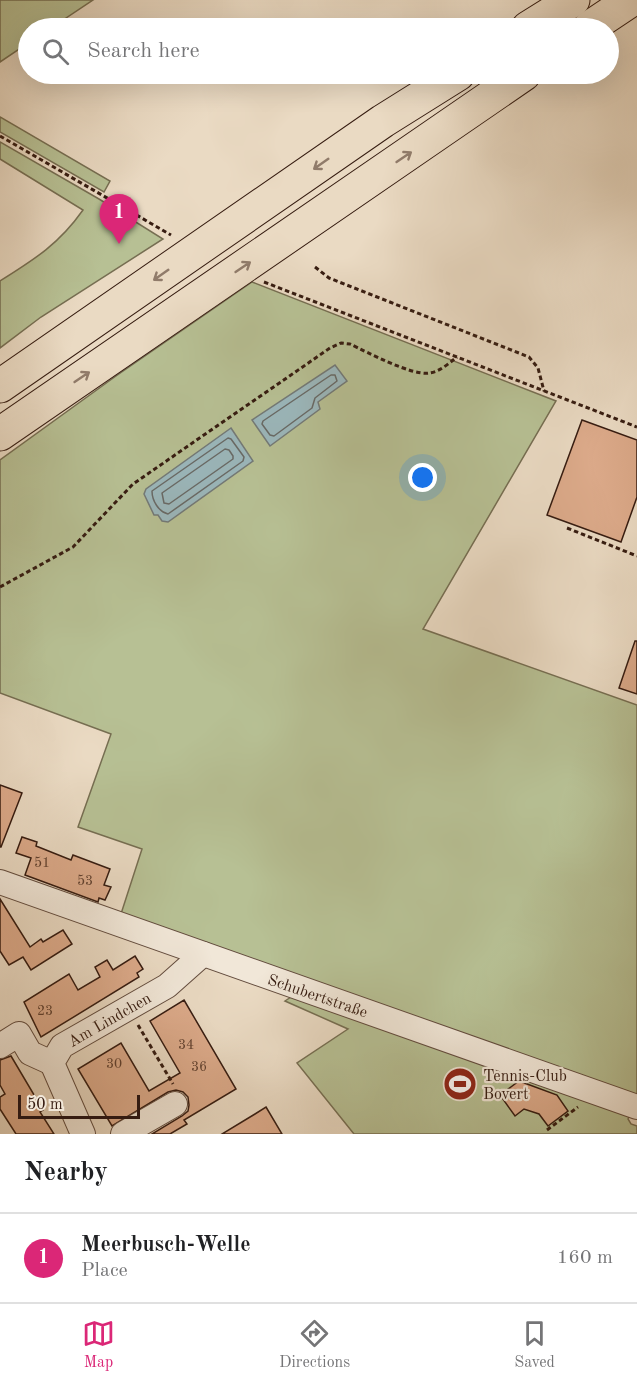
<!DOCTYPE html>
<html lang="en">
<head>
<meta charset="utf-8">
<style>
	body { margin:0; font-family:"Old Standard TT",serif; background:#f2f2f2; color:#202124 }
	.scale { position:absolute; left:18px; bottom:15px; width:122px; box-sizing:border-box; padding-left:6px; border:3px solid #361c11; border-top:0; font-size:16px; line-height:21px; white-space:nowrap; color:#361c11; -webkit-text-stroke:4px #f1e7d8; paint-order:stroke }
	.you { position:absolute; left:423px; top:478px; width:21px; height:21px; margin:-15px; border:4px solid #fff; border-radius:50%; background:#1a73e8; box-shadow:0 0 0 9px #1a73e833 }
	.badge { display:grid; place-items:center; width:39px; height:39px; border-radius:50%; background:#db2777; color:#fff; font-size:20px; font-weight:700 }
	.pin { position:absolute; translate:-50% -50px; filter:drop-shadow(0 2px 3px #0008) }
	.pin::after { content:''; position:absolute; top:32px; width:21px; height:18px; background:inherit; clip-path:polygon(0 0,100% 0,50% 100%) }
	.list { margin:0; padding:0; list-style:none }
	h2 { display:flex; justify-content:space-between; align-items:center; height:78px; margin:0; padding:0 24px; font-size:26px }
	h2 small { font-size:20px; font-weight:400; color:#757577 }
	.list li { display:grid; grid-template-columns:39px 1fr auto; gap:18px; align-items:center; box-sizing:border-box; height:90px; padding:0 24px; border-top:2px solid #e0e0e0 }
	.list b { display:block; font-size:22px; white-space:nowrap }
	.list p { margin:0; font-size:20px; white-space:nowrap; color:#757577 }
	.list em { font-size:20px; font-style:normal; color:#757577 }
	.icon { flex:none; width:33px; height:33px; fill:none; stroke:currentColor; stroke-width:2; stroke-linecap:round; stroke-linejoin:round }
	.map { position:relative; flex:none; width:637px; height:1134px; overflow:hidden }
	.search { position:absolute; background:#fff; box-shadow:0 6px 24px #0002; left:18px; right:18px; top:18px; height:66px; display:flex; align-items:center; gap:15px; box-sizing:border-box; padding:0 21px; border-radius:33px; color:#757577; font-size:22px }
	.sheet { height:168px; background:#fff }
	nav { display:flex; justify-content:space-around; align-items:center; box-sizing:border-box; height:84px; border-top:2px solid #e0e0e0; background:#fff; font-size:16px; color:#757577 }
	nav a { display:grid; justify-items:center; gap:3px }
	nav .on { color:#db2777 }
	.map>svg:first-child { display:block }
</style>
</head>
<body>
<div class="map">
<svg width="637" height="1134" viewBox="0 0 637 1134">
	<rect width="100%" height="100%" fill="#eadac3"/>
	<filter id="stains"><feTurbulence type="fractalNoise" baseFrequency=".00333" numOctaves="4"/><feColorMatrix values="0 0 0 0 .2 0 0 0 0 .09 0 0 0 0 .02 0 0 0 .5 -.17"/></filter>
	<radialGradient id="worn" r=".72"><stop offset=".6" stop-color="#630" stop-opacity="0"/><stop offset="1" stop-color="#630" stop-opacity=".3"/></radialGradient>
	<g fill="#b7c094" stroke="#766e52" stroke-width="1.5">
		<path d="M0,0h93l-42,28h-23v15l-28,19z"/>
		<path d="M0,117l110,64 -6,11 -104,-60z"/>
		<path d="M0,142l99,57 64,40 -122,78 -41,31v-67c35,-22 59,-37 83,-71l-83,-51z"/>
		<path d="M252,282l304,119 -133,228 214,76v398l-518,-183 23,-71 -64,-22 33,-93 -111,-41v-233l116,-84z"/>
		<path d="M300,991l332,120 -4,8 3,5 6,2v8h-283l-57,-71 51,-34 -63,-28z"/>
	</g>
	<g fill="#9bb8bd" stroke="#737a78" stroke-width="1.5">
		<path d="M335,365l12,16 -29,21 2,7 -50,37 -18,-26z"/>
		<path d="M231,428l22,33 -85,61 -6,-1 -4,-6h-4l-10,-21 2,-5z"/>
	</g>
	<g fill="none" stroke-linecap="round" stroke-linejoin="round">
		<g stroke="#686a67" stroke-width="1.5">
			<path d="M331,375h4l2,6 -22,17 -3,10 -38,28 -4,-1 -8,-11 1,-3z"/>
			<path d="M228,438l3,1 13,18 -1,4 -75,53c-9,-2 -16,-13 -16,-23z"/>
			<path d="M225,449l4,1 4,6v3l-64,45 -5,-1 -2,-10z"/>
		</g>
	</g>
	<g fill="#dcaa8a" stroke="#361c11" stroke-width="1.5">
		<path d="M582,420l55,20v57l-16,45 -74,-27z"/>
		<path d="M635,641h2v53l-18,-6z"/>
		<path d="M0,785l22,8 -21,54h-1z"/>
		<path d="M22,837l15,5 -1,4 35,14 2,-5 37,14 -6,16 7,2 -6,13 -6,-2 -1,4 -73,-27 6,-17 -15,-5z"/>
		<path d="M0,899l30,48 11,-8 2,3 20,-12 9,14 -41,26 -8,-13 -14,8 -9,-14z"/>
		<path d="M135,956l8,13 -6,4 2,4 -98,60 -17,-35 45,-28 9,16 22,-13 -5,-10 12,-7 6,10z"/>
		<path d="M184,1000l52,89 -52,31 3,4 -17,10h-18l30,-18 6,-5 1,-6 -1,-8 -5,-5 -7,-2 -8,2 -56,34 -34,-57 43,-26 28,48 31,-18 -30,-52z"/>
		<path d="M11,1056l32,54 -3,2 14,22h-38l-16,-25v-12l5,-3 -5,-9v-25z"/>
		<path d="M519,1081l38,14 11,16 -20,15 -9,-12 -15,-5 -9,7 -15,-21z"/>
		<path d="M266,1107l16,27h-60l33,-20z"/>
	</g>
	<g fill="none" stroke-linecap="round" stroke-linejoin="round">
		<defs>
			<g id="minor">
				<path d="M0,882l637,225"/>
				<path d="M0,1046l19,-12 11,19 22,10"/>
				<path d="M83,1134l-31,-71 10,-17 105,-60 36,-32"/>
				<path d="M123,1134l52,-30"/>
			</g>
			<g id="highway">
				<path d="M528,28l45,-28"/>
				<path d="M589,28l42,-28"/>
				<path d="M0,386l383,-265 75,-47"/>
				<path d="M0,434l524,-360"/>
			</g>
		</defs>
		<use href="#minor" stroke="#634c3e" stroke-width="26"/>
		<use href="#highway" stroke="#361c11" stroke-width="35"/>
		<g stroke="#361c11" stroke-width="3" stroke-dasharray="4.5 3" stroke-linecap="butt">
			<path d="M0,136l171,99"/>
			<path d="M315,267l14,11 200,79 9,11 6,23"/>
			<path d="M264,282l373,145"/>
			<path d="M567,528l70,28"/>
			<path d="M0,587l73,-40 60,-63 197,-136 11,-5 9,1c17,8 62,32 79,29 11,-1 20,-10 28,-16"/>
			<path d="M138,1025l35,59"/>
			<path d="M547,1130l31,-23"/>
		</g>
		<use href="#minor" stroke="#f1e7d8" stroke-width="24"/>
		<use href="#highway" stroke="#eadac3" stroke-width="33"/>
	</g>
	<defs><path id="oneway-shaft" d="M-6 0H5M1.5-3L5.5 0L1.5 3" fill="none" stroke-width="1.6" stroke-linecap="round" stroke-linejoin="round" transform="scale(1.5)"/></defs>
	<g stroke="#907b6a">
		<use href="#oneway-shaft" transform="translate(404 157) rotate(-34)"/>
		<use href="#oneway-shaft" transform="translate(321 164) rotate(145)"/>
		<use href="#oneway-shaft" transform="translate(243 267) rotate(-34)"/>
		<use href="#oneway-shaft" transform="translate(161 275) rotate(145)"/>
		<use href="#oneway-shaft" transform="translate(82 377) rotate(-34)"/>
	</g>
	<defs>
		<symbol id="stadium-disc" viewBox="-11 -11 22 22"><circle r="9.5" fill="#8f2418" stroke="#f1e7d8"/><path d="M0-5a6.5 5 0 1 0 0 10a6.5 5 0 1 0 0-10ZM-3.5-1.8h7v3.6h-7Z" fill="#fff"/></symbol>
	</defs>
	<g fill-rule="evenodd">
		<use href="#stadium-disc" x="441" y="1065" width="38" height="38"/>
	</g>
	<g text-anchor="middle" stroke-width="4.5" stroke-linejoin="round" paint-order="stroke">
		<g font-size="14" fill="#60402f">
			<text x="42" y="867">51</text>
			<text x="85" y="885">53</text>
			<text x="45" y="1015">23</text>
			<text x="186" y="1049">34</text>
			<text x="114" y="1068">30</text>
			<text x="199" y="1071">36</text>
		</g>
		<g font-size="16" fill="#361c11" stroke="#f1e7d8">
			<text transform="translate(318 995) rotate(19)" y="6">Schubertstraße</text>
			<text transform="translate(109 1019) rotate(-30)" y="6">Am Lindchen</text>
		</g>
		<g font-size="16" fill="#361c11" stroke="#f1e7d8" text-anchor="start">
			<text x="483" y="1081">Tennis-Club<tspan x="483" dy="18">Bovert</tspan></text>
		</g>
	</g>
	<rect width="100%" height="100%" filter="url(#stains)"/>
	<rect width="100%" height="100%" fill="url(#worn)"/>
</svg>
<div class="scale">50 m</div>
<div class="you"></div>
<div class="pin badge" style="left:119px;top:244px">1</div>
<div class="search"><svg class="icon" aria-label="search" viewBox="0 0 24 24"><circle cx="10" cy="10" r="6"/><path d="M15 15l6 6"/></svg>Search here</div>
</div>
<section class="sheet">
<h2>Nearby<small></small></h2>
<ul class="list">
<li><span class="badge">1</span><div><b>Meerbusch-Welle</b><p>Place</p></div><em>160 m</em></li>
</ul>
</section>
<nav>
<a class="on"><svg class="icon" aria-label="map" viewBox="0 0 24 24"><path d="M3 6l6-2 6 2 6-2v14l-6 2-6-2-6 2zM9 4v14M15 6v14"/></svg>Map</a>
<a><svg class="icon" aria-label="directions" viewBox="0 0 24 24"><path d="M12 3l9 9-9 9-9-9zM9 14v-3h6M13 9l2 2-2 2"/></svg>Directions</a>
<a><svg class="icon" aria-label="saved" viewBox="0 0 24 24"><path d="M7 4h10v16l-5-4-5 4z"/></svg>Saved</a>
</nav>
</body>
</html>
